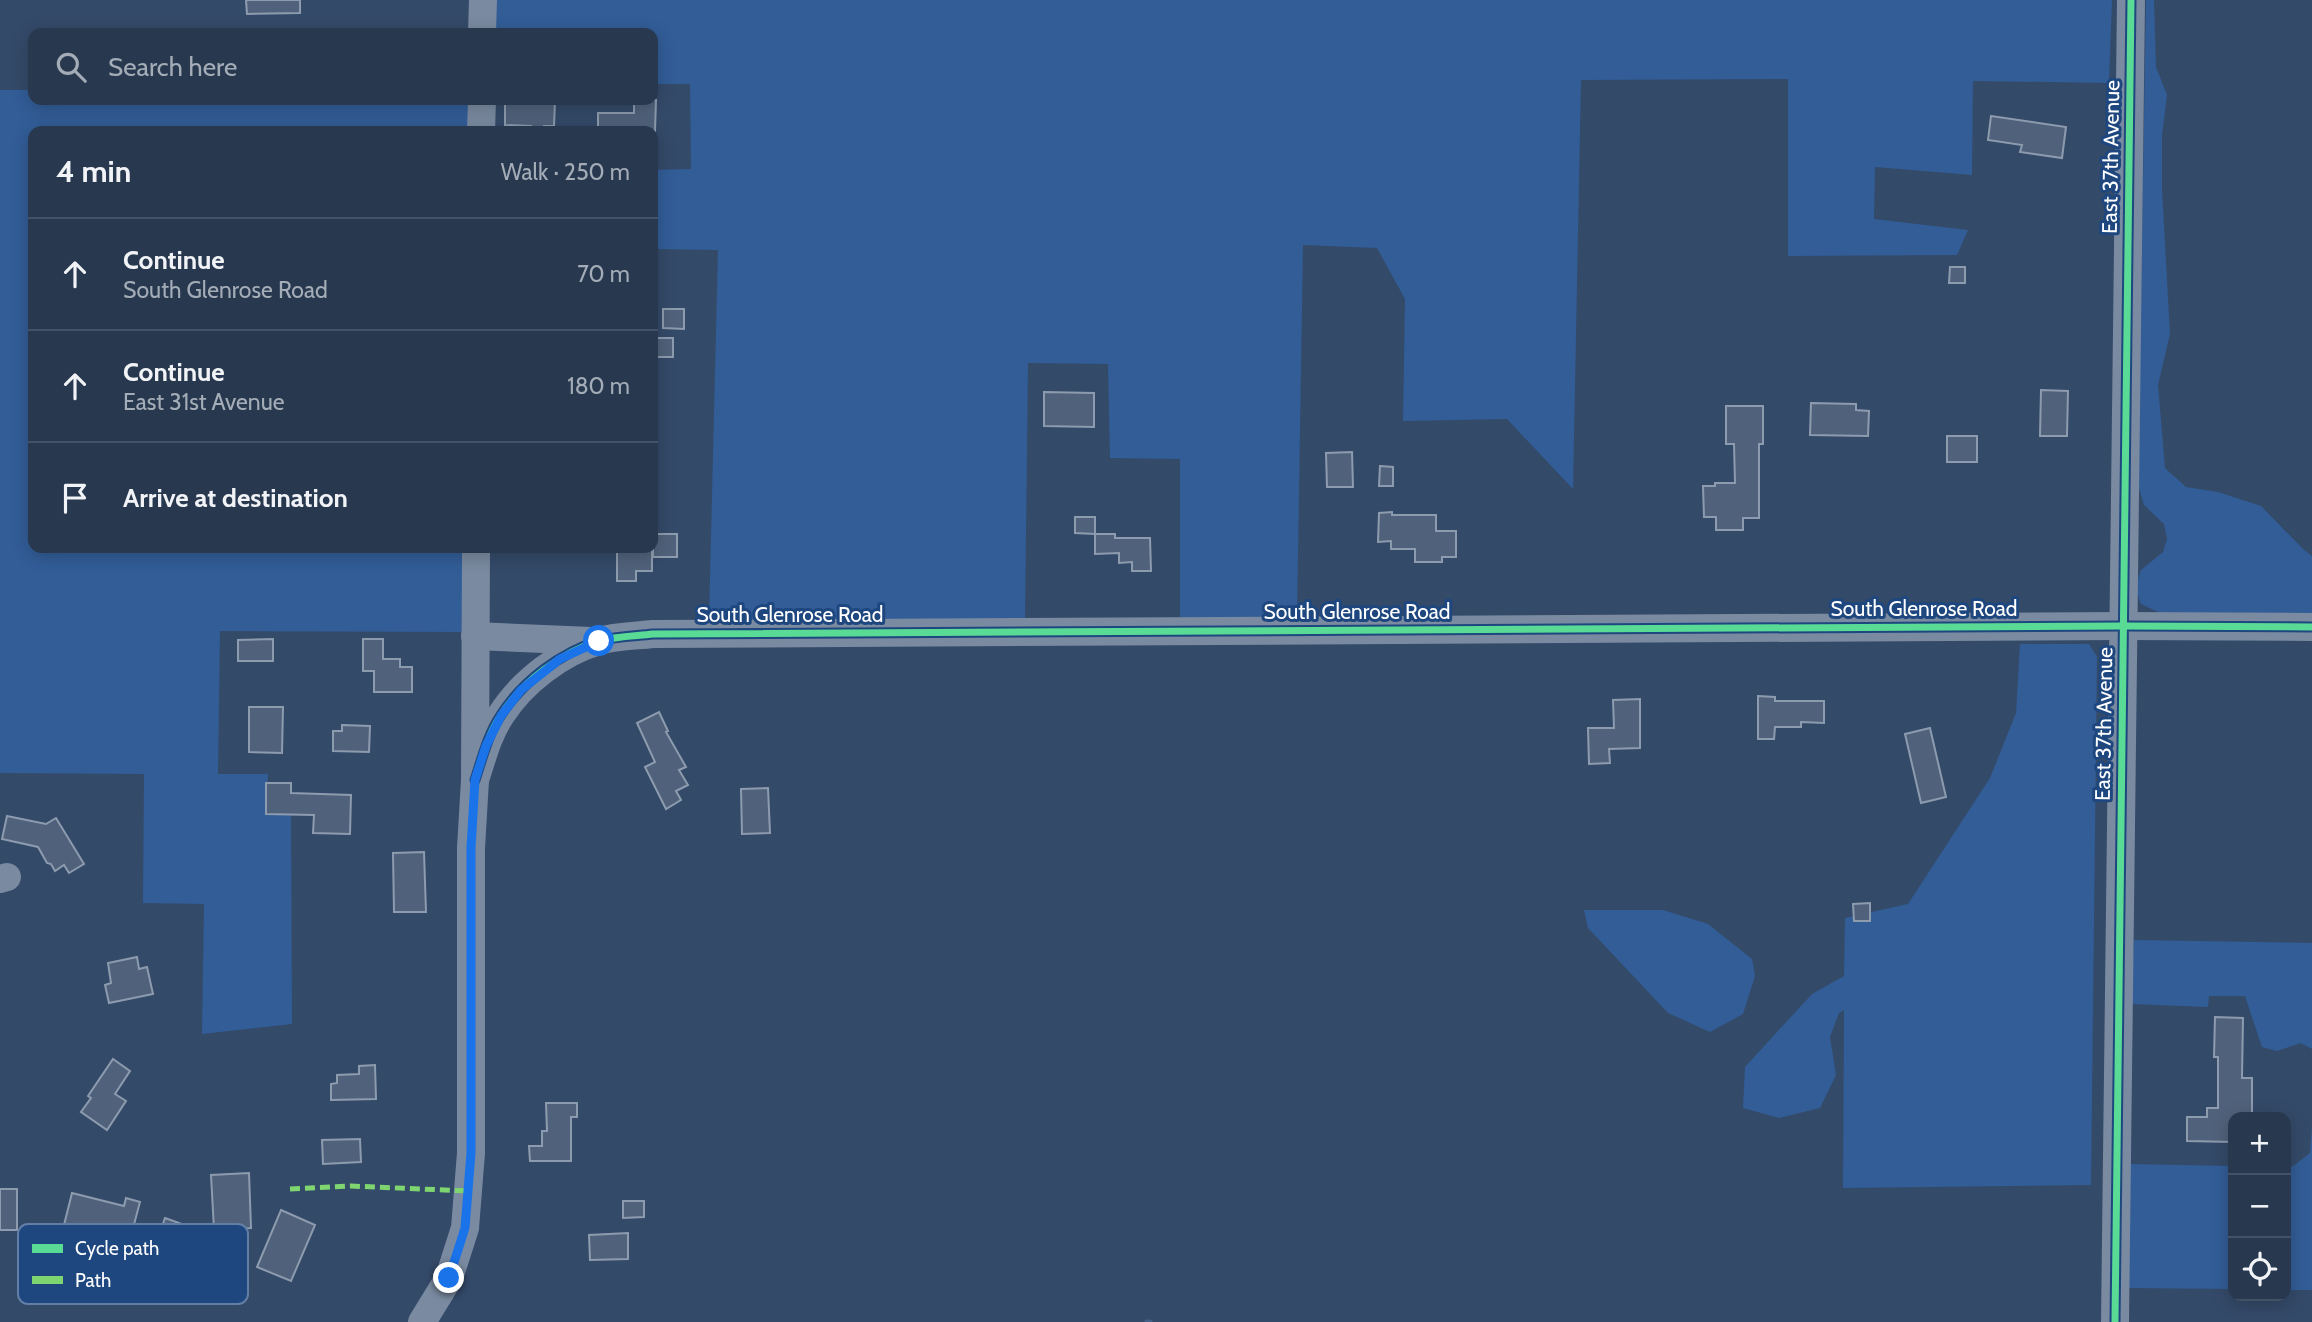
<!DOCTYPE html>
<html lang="en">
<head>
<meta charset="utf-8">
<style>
	body { margin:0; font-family:Cabin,sans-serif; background:#2f3f56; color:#f1f3f6 }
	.controls { position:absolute; right:21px; bottom:21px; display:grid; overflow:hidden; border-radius:14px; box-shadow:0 4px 18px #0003 }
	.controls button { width:63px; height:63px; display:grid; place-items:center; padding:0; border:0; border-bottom:2px solid #435266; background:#27384f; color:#f1f3f6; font:35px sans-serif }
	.stop { position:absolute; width:21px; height:21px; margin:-16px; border:5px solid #1a73e8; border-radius:50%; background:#fff }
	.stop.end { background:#1a73e8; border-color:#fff; box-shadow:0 2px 7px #0008 }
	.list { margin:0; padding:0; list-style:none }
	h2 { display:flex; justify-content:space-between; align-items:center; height:91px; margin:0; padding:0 28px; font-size:30px }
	h2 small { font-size:23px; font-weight:400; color:#a4acb7 }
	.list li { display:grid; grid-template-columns:46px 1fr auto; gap:21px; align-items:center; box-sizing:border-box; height:112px; padding:0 28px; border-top:2px solid #435266 }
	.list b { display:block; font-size:26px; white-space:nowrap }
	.list p { margin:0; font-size:23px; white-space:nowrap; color:#a4acb7 }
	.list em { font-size:23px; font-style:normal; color:#a4acb7 }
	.icon { flex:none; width:38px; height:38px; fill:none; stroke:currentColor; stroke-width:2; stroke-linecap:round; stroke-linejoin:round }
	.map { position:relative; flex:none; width:2312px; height:1322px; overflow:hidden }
	.search { position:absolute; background:#27384f; box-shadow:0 4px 18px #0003; left:28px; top:28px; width:630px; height:77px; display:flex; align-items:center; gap:18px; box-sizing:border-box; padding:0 24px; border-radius:14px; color:#a4acb7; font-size:26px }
	.panel { position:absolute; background:#27384f; box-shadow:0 4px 18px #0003; left:28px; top:126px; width:630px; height:427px; border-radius:14px }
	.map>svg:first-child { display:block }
</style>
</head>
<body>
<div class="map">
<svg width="2312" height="1322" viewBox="0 0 2312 1322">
	<rect width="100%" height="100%" fill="#344a69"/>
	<g fill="#325d97">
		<path d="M490,0h1622l-3,83 -136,-2 -1,94 -97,-8 -1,52 94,11 -11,25 -169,1v-177l-207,1 -8,409 -66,-70 -104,2 2,-122 -28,-51 -74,-3 -6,372h-117v-158l-70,-1 -2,-94 -80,-1 -3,259 -316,-3 9,-369 -65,-1v-79l38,-1 -1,-85h-37v-51h-163z"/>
		<path d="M2146,0h8l2,67 11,28 -5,40v54l8,145 -12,51 7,83 21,19 32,5 43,14 42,43 9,7v57h-152l-19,-9 -6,-16 6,-18 22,-18 4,-13 -3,-15 -20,-19 -6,-20z"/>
		<path d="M0,90h33v10h437v31h-437v417h430l-1,84 -242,-1 -2,143h50l-2,41h25l1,209 -90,10 2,-130 -61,-1 1,-129 -144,-1z"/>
		<path d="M2020,644h69l8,13 -6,528 -248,3 1,-178 -5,3 -9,24 6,38 -16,33 -41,10 -36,-10 2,-41 67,-73 32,-18 1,-58 63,-14 82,-126 26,-65z"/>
		<path d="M1584,910h79l45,14 44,35 3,17 -12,38 -33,18 -42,-19 -80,-85z"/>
		<path d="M2134,940l178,3v106l-11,-6 -24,8 -15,-4 -17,-51h-36l-1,11 -77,-3z"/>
		<path d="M2312,1126v164h-26v-123h6l18,-14z"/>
		<path d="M2128,1164l105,2v123l-106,-1z"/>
	</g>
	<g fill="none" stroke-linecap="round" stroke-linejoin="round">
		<path stroke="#415f87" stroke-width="5" d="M1147,1322h3"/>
	</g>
	<g fill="#50627b" stroke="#8d9bae" stroke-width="2">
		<path d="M246,0h54v13l-53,1z"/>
		<path d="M505,100l50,1 -1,25h-10v5h-13v-5l-26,-1z"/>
		<path d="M634,100h22l-1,31h-57v-18h36z"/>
		<path d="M1991,116l75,11 -4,31 -42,-6 2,-7 -34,-5z"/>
		<path d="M1950,267h15v16h-16z"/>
		<path d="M663,309h21v20l-21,-1z"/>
		<rect x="653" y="338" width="20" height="19"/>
		<path d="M2041,390l27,1 -1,45h-27z"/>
		<path d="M1044,392l50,1v34l-50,-1z"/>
		<path d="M1811,403l45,1v6l13,1 -1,25 -58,-1z"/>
		<path d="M1726,406h37v38h-4v74h-16v12h-27v-13h-12l-1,-31h12v-3h20l-1,-39h-8z"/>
		<rect x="1947" y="436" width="30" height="26"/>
		<path d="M1352,452l1,35h-26l-1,-34z"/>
		<path d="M1380,466l13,1v19h-14z"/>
		<path d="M1392,512v3h44v16h20v26h-14v5h-27v-13h-24v-8l-13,1 1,-29z"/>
		<path d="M1075,517h20v17l-20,-1z"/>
		<rect x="653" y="534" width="24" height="23"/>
		<path d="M1095,534h20v4h35l1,33h-19v-9l-13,1v-10l-24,1z"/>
		<path d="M617,548h35v23h-16v10h-19z"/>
		<path d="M273,639v22h-35v-21z"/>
		<path d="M363,639h20v20h17v8h12v25h-38v-21h-11z"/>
		<path d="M1758,696l17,1v4h49v22l-23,-1v5h-26l-1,12h-16z"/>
		<path d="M1640,699v49l-31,1 1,14 -21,1 -1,-36h26l-1,-28z"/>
		<path d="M249,707h34l-1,46 -33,-1z"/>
		<path d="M659,712l9,19 -2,1 20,35 -7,3 9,15 -12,6 5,9 -15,9 -21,-42 10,-5 -18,-39z"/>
		<path d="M342,725l28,1 -1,26 -36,-1v-20h9z"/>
		<path d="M1930,728l16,69 -25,6 -16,-69z"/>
		<path d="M266,783h25v10l60,2 -1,39 -37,-1 1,-18 -48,-1z"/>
		<path d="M768,788l2,45 -28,1 -1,-45z"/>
		<path d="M7,816l39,8 10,-6 28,46 -15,9 -5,-8 -9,6 -4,-7 -4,-1 -9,-16 -36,-8z"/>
		<path d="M424,852l2,60h-32l-1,-59z"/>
		<path d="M1870,903v18h-16l-1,-17z"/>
		<path d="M137,957l2,12 8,-2 6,27 -44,9 -4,-18 6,-2 -3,-20z"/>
		<path d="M2215,1017l28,1 -1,60h10v39h-19v25l-46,-1v-24h20v-9h11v-51h-4z"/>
		<path d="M113,1059l17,12 -15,23 11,7 -19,29 -26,-18 10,-14 -3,-2z"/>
		<path d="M375,1065l1,34 -45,1v-16l6,-1v-8l22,-1v-8z"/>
		<path d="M546,1103h31v14h-6v44h-41l-1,-15h13v-15h5z"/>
		<path d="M360,1139l1,23 -38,2 -1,-24z"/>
		<path d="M249,1173l2,55 -37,2 -3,-55z"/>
		<rect x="0" y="1189" width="17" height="41"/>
		<path d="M72,1193l52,13 2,-8 14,4 -8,30 -11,-3 -2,7 -55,-11z"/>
		<path d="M623,1201h21v16l-21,1z"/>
		<path d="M281,1210l34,15 -24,56 -34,-14z"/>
		<path d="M165,1218l17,6 -7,20 -17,-6z"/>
		<path d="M628,1233v26l-38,1 -1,-25z"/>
	</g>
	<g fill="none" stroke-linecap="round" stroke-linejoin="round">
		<g stroke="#7a8aa0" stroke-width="28">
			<path d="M482,33l1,-33"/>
			<path d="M481,131l1,-31"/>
			<path d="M475,636l116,5"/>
			<path d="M475,780c7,-21 13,-46 26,-65 21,-33 60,-63 98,-74 17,-5 36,-5 54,-7l1470,-8 189,1"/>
			<path d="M0,879l7,-2"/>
			<path d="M422,1322l27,-44 16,-50 6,-75v-305l4,-68 1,-232"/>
			<path d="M2115,1322l16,-1322"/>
		</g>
		<path stroke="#7fd670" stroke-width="5" stroke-dasharray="10 5" stroke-linecap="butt" d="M290,1189l61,-3 117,5"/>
		<defs>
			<g id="cycleway">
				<path d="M475,780c7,-21 13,-46 26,-65 21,-33 60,-63 98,-74 17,-5 36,-5 54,-7l1470,-8 189,1"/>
				<path d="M2115,1322l16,-1322"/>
			</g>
		</defs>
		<use href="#cycleway" stroke="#1e477f" stroke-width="11"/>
		<use href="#cycleway" stroke="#5adb95" stroke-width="7"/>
	</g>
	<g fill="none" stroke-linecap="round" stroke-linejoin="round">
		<path stroke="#1a73e8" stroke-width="9" d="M449,1278l16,-50 6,-75v-305l4,-68 11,-34 15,-30 20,-26 39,-31 39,-18"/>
	</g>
	<g text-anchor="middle" stroke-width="6" stroke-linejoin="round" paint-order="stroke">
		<g font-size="21" fill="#fff" stroke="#1e477f">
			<text transform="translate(2111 157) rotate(-89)" y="7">East 37th Avenue</text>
			<text x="1924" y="616">South Glenrose Road</text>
			<text x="1357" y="619">South Glenrose Road</text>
			<text x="790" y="622">South Glenrose Road</text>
			<text transform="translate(2104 724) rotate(-89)" y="7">East 37th Avenue</text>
		</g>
	</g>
	<rect x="18" y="1224" width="230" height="80" rx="10" fill="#1e477f" stroke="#627ea5" stroke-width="2"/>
	<rect x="32" y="1244" width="31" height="9" fill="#5adb95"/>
	<rect x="32" y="1276" width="31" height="8" fill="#7fd670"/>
	<g font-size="19" fill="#fff">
		<text x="75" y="1255">Cycle path</text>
		<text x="75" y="1287">Path</text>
	</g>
</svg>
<div class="controls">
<button>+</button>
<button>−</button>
<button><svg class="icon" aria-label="locate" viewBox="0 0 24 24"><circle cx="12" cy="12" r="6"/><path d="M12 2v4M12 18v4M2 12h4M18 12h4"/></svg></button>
</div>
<div class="stop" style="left:599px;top:641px"></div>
<div class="stop end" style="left:449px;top:1278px"></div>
<div class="search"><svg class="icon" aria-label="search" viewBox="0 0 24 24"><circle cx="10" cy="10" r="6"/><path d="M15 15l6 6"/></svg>Search here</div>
<section class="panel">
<h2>4 min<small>Walk · 250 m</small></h2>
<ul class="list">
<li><svg class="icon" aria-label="ahead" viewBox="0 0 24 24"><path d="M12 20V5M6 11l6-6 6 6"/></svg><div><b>Continue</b><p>South Glenrose Road</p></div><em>70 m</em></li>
<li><svg class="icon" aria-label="ahead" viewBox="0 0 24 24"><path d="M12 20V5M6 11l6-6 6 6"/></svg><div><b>Continue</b><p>East 31st Avenue</p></div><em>180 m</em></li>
<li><svg class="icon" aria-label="arrive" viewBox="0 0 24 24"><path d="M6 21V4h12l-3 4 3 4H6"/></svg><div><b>Arrive at destination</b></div></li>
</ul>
</section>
</div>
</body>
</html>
